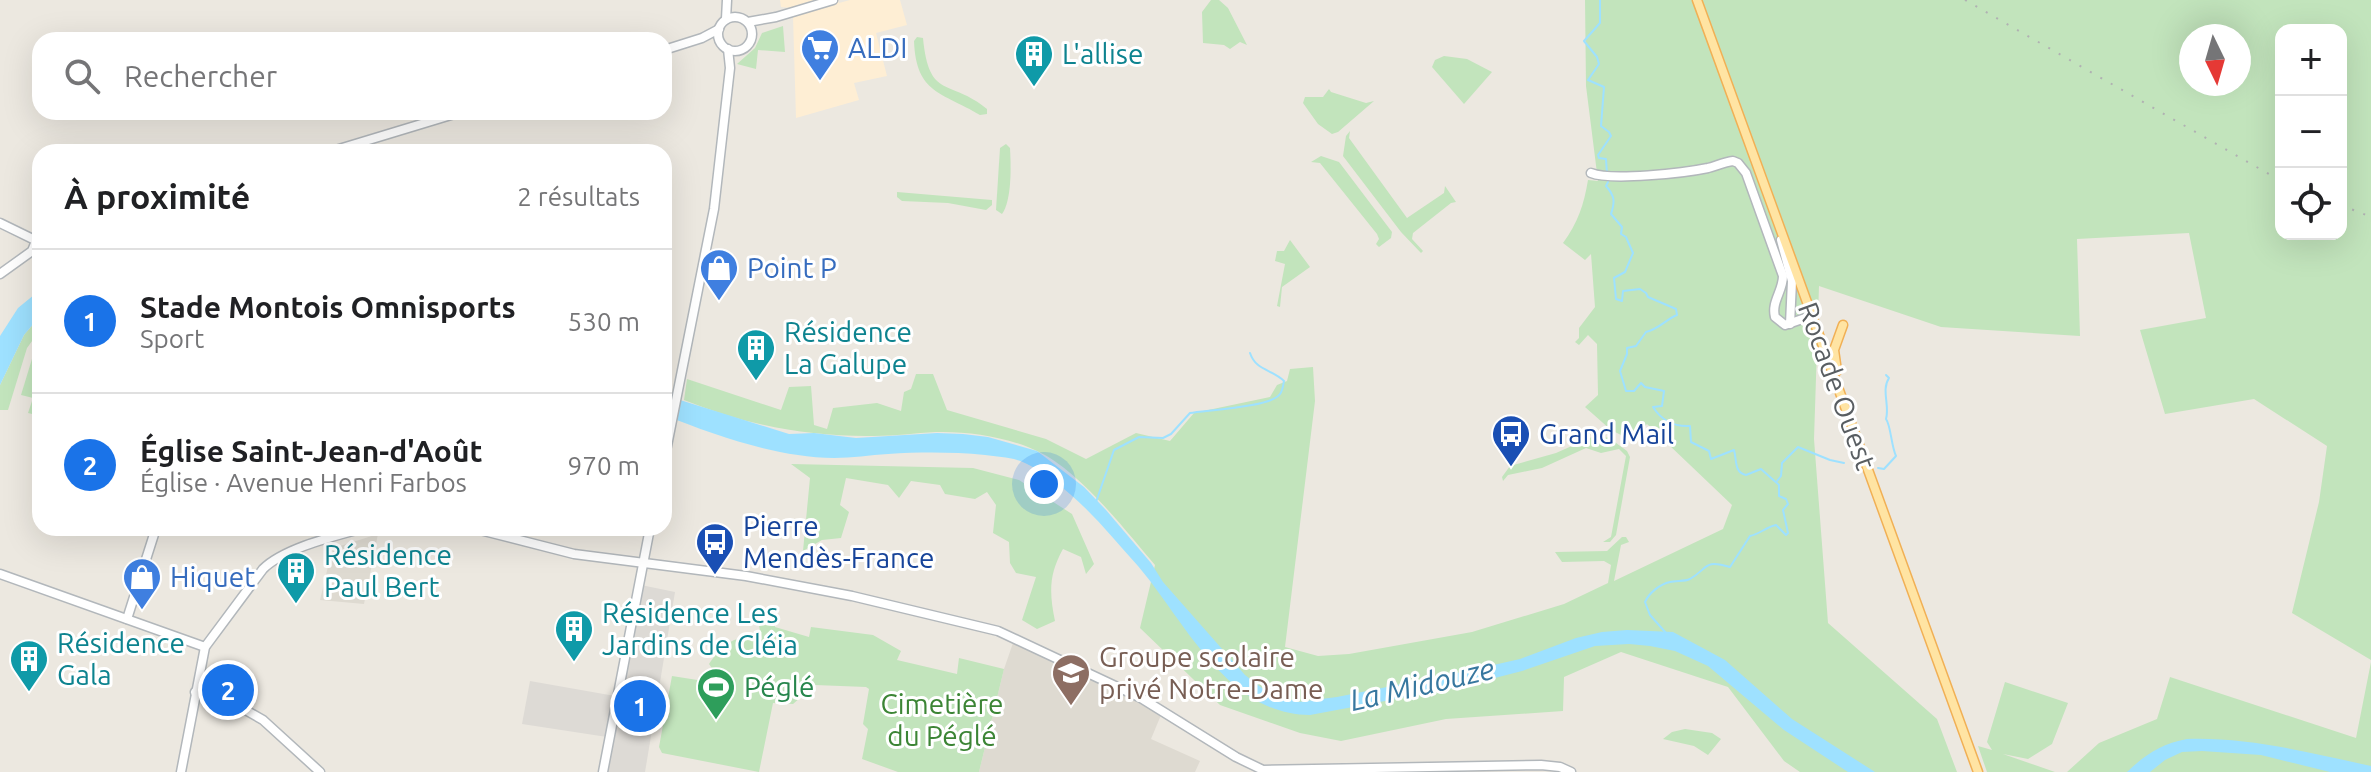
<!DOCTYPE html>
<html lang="fr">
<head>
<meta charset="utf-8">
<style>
	body { margin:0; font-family:Ubuntu,sans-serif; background:#f2f2f2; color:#202124 }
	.controls { position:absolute; right:24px; top:24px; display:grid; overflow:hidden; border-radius:16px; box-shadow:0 8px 32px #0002 }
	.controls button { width:72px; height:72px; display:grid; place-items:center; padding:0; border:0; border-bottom:2px solid #e0e0e0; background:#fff; color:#202124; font:40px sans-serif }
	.compass { position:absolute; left:2179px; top:24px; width:72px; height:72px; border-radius:50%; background:#fff; box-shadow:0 8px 32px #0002; rotate:175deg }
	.you { position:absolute; left:1044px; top:484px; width:28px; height:28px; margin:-20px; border:6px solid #fff; border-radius:50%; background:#1a73e8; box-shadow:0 0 0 12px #1a73e833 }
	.badge { display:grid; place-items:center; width:52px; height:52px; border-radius:50%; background:#1a73e8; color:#fff; font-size:26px; font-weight:700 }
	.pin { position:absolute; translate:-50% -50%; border:4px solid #fff; box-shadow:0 2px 8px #0006 }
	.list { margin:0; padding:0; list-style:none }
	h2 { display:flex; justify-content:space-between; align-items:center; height:104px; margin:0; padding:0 32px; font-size:34px }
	h2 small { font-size:26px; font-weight:400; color:#757577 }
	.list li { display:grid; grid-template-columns:52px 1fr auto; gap:24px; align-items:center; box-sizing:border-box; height:144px; padding:0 32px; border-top:2px solid #e0e0e0 }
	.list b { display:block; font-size:30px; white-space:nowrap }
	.list p { margin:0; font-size:26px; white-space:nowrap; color:#757577 }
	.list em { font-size:26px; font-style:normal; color:#757577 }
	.icon { flex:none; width:44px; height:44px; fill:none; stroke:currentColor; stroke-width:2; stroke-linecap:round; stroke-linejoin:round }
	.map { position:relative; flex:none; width:2371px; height:772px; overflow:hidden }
	.search { position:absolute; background:#fff; box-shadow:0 8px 32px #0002; left:32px; top:32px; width:640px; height:88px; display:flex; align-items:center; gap:20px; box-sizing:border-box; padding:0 28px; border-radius:24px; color:#757577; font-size:30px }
	.panel { position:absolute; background:#fff; box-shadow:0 8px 32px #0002; left:32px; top:144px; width:640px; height:392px; border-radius:24px }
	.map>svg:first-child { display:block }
</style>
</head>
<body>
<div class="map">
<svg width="2371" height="772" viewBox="0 0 2371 772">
	<rect width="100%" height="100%" fill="#ece8e0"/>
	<path fill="#feeed4" d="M780,0h58l1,3 11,-3h50l7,25 -31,8 11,43 -33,7 5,17 -63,18 -3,-102 -2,-8 -10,-1z"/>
	<path fill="#dddad5" d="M641,585l34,7 -30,180h-43l5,-35 -85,-13 8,-43 85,15z"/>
	<g fill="#dedad1">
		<path d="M378,534l-14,70 -44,-4 11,-46 6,-7z"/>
		<path d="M1013,643l121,55 27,17 -10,24 49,22 -5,11h-216l25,-103z"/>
	</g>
	<g fill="#c2e4bc" fill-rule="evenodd">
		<path d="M1211,0h8l9,8 19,37 -7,-3 -10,7 -6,-4 -21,-2 -1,-31z"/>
		<path d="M1585,0h786v660l-79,-47 27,-111 8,-56 -73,-47 -89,15 -25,-84 66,-12 -17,-85 -112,6 3,97 -139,-9 -122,-41 -5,153 14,184 109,96 20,53h-157l-16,-11 -56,-74 -107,-35 -57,25 -1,34 -117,8 -105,22 -41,-8 -80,-28 -80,-77 15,-63c-30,-35 -76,-95 -118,-114 -29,-14 -69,-20 -101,-19 -21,1 -41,4 -62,4 -66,1 -129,-11 -190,-36l3,-21 94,31 8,-23 22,-1 3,39 13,4 6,-21 44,-5 24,8 3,-19 7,-3 5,-15h17l14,36 99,29 40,20 50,-26 34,8 24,-28 76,-16 7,-12 10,-4 3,-12 23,-2 2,34 -30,246 33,9 31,-2 123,-22 92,-28 44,-21 3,-18 -7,-4 -42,1 -7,-10 52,-1 15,-14h4l3,5 -8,3 -7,36 109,-52 9,-24 -85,-81 -16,16 -20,-10 -26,-23 13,-12 -1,-51 -9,-9 -9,10 -4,-3 4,-4v-10l16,-21 -4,-53 -6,6 -22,-17c15,-20 21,-39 25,-63l10,1 -12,-95zM2281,30h60v204h-60zM2191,36h48v48h-48z"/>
		<path d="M783,26l2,26 -27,-2 -2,19 -19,-5 18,-16 7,-15z"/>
		<path d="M917,37l6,1c6,63 27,40 64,71v5l-7,1c-38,-23 -64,-21 -66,-74z"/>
		<path d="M1444,56l23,3 25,13 -28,32 -32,-37 3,-7z"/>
		<path d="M1329,89l2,3 35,11 8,-2 -36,31 -6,2 -14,-10 -15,-21 2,-6h18z"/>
		<path d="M1350,131l-1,7 58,80 37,-25 1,-7 11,16 -5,1 -38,30 -1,6 11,12 -2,2 -20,-21 -58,-76 3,-20z"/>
		<path d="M1006,144l4,4c1,18 2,52 -8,66l-6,-4 4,-62z"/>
		<path d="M1321,156l18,6 53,70 -1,6 -12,9 -3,-3 3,-5 -2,-5 -57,-71 -9,-1z"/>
		<path d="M897,192l95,8v5l-6,5 -38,-7 -46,-2 -5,-4z"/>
		<path d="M1290,240l20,27 -28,20 -2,20 -3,-1 8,-42 -10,-3 2,-10h7z"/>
		<path d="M40,316v14l-13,18 -19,62h-8v-25l24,-50z"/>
		<path d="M40,346v70l-12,-3 5,-15 -12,-3 14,-46 3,1z"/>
		<path d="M1592,437l7,3 9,-3 19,14 3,6 -14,78 -6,7h-7l8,-5 15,-81 -7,-7 -18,4 -15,-5 -44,20 -34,7 -5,6 -1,-4 8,-11 46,-13z"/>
		<path d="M791,464l182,4 46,12 53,34 22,50 -8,10 -5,-17 -18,-8c-14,25 -14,43 -8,72l-18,8 -15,-9 14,-43 -20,-4 -6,-10 -1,-21 -16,-9 3,-28 -9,-13 -12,7 -30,-5 -5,-9 -29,-4 -12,17 -11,-13 -42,-7 -6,27 9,7 -8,26 -19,2 -19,11 7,-73z"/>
		<path d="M755,608l20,2v17l34,10 2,-10 62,8 28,16 -4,9 60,14 2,-16 45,11 -25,103h-81l-36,-13 6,-30 -5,-5 6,-35 -3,-2 -51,-2 -22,19 -20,-1 -14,69 -97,-19 -3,-6 13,-71 51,8 -14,-20c15,-22 27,-30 53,-25z"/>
		<path d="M2371,662v110h-304l32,-29 58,-24 13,-42 186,61z"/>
		<path d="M2005,682l63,21 -16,41 -24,15 -25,-5 52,18h-68l-9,-26 14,4 -5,-8z"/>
		<path d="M1685,729l27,4 9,6 -13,16 -14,-9 -31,-7 9,-7z"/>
	</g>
	<g fill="#9ee1ff">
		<path d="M40,290v26l-16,19 -24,50v-49l18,-28z"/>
		<path d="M664,395l125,39 25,-1 42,5 81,-5 26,1 25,3 49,14 47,36 22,23 45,53 12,19 82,93 22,17 31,10 39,-5 130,-26 53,-12 56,-21 26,-6 25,-2 46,2 52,28 67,59 83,53h-27l-64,-42 -76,-64 -33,-15 -25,-5 -21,-2 -34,2 -73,25 -62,16 -150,28c-83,0 -125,-94 -172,-149 -27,-30 -53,-63 -86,-86 -8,-5 -16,-12 -25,-16 -13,-7 -28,-7 -42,-9 -32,-3 -64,-3 -97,-1 -18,1 -36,4 -54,4 -58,-1 -117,-22 -170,-43z"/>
		<path d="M2187,739c63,-2 123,14 184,27v6h-41l-69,-17 -59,-4 -20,1 -17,8 -15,12h-23c19,-18 34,-28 60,-33z"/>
	</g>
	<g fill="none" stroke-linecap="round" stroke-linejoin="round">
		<g stroke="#9ee1ff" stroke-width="2">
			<path d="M1600,0v23l-16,18 13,16 2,7 -11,16 16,7 -3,39 8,6 2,4 -13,19 1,3 7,1 1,15"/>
			<path d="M1608,182l-2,4c9,10 9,16 5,28l11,13 -1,7 5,3 7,16 -8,19 -11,6 2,21 6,2 1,-10 17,-2 6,4 2,4 28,12 1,6c-12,5 -18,14 -31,17l-10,14 -9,2v6l-7,17 6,20h8l7,-8 4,4 19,4 -2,15 -9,1c9,14 21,20 37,19l1,16 18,9 2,8 23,-9c3,11 0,22 12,25l15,-6 18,16v11l7,3 2,5 -5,6 5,23 -2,2 -10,-10c-10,2 -16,9 -26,11l-20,31c-27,-8 -21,1 -40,12 -6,3 -14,1 -20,3 -10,2 -21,11 -25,20l5,13 16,18"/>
			<path d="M1878,468l6,1 12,-13c-5,-11 -5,-30 -10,-37 4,-13 -5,-29 3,-41l-3,-3"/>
			<path d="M1777,481l4,-5 1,-13 16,-16 32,13 14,3"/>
			<path d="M1096,502l18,-52 25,-13 24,1 8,-4 19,-21c17,-3 82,-6 90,-19 3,-4 3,-9 4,-13 -12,-12 -28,-10 -34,-28"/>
		</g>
		<defs>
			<g id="secondary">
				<circle cx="735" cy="34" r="17"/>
				<path d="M726,19l1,-19"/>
				<path d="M748,22l28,-5 57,-17"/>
				<path d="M664,50l38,-12 17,-9"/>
				<path d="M329,152l132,-40"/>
				<path d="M1591,173c20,8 93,0 117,-5 8,-2 16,-6 25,-7l5,2 8,10 37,103c0,15 -12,26 -8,41l10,8 26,-9"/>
				<path d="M0,223l39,19"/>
				<path d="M1781,240l11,41 -2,43"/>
				<path d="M0,274l32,-23 4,-10"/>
				<path d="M664,461l50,-252 16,-141 -2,-19"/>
				<path d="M472,528l102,26 172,22 106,20 146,35 143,67 95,59 27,13 278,-5 19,2 11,5"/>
				<path d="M0,574l205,73"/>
				<path d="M127,619l29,-91"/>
				<path d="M195,692l47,16 21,12 57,52"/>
				<path d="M181,772l24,-125 58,-78c21,-21 72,-33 101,-41"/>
				<path d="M603,772l47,-244"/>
			</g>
			<g id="primary">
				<path d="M1697,0l281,772"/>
				<path d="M1837,371l-3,-21 9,-25"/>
			</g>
		</defs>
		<use href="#secondary" stroke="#b2b7bb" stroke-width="11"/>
		<use href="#primary" stroke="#f1b055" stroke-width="11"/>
		<use href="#secondary" stroke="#fff" stroke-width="8"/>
		<use href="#primary" stroke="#ffe4a3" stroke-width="8"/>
		<g stroke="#b0b1b2" stroke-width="2" stroke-dasharray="2 10" stroke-linecap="butt">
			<path d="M1965,0l316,181"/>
			<path d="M2341,205l30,12"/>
		</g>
	</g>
	<defs>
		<symbol id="supermarket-pin" viewBox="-11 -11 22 30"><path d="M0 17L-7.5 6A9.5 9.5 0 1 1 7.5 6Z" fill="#3f7fe0" stroke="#fff"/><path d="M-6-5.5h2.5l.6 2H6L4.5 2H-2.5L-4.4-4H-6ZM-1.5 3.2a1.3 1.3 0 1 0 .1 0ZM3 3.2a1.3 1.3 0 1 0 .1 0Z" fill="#fff"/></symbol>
		<symbol id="building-pin" viewBox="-11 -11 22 30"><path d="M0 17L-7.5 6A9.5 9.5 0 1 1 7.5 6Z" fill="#0f9aa8" stroke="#fff"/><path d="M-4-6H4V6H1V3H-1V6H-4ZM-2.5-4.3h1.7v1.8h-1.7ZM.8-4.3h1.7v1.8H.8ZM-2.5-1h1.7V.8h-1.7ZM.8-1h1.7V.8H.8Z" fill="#fff"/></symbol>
		<symbol id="shop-pin" viewBox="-11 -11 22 30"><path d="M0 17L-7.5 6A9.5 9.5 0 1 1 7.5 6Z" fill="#3f7fe0" stroke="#fff"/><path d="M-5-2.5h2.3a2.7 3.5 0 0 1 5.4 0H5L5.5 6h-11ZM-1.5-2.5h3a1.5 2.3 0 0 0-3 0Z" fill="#fff"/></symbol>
		<symbol id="bus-pin" viewBox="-11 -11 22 30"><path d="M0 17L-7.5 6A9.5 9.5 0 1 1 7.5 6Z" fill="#1a4fb4" stroke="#fff"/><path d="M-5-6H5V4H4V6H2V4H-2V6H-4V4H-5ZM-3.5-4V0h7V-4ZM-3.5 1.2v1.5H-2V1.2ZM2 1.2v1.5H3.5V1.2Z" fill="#fff"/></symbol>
		<symbol id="school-pin" viewBox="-11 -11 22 30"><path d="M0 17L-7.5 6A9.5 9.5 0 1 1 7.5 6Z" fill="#8d6e63" stroke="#fff"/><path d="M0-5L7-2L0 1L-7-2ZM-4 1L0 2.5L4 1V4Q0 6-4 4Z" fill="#fff"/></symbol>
		<symbol id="stadium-pin" viewBox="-11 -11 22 30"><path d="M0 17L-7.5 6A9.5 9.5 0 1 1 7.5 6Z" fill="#2e9e5b" stroke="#fff"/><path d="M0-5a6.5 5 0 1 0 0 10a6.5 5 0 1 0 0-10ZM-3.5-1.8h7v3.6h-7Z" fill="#fff"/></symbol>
	</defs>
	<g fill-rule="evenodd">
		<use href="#supermarket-pin" x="798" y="26" width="44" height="60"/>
		<use href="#building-pin" x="1012" y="32" width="44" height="60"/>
		<use href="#shop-pin" x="697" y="246" width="44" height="60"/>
		<use href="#building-pin" x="734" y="326" width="44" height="60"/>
		<use href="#bus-pin" x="1489" y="412" width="44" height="60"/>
		<use href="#bus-pin" x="693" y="520" width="44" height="60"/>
		<use href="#building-pin" x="274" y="549" width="44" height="60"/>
		<use href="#shop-pin" x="120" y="555" width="44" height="60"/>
		<use href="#building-pin" x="552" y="607" width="44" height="60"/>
		<use href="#building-pin" x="7" y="637" width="44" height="60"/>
		<use href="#school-pin" x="1049" y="651" width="44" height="60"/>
		<use href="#stadium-pin" x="694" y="665" width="44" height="60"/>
	</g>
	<g text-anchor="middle" stroke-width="6" stroke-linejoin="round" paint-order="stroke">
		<g font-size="28" fill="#366cbe" stroke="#fff" text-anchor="start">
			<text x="848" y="58">ALDI</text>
			<text x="747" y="278">Point P</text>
			<text x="170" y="587">Hiquet</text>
		</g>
		<g font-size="28" fill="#0d838f" stroke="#fff" text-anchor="start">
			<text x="1062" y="64">L'allise</text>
			<text x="784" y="342">Résidence<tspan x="784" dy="32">La Galupe</tspan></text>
			<text x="324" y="565">Résidence<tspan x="324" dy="32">Paul Bert</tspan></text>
			<text x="602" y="623">Résidence Les<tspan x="602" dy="32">Jardins de Cléia</tspan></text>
			<text x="57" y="653">Résidence<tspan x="57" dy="32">Gala</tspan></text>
		</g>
		<g font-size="28" fill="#595e62" stroke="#fff">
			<text transform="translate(1837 386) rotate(70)" y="10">Rocade Ouest</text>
		</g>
		<g font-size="28" fill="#164399" stroke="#fff" text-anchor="start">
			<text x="1539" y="444">Grand Mail</text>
			<text x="743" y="536">Pierre<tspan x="743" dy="32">Mendès-France</tspan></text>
		</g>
		<g font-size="28" fill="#785e54" stroke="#fff" text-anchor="start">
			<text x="1099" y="667">Groupe scolaire<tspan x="1099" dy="32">privé Notre-Dame</tspan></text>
		</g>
		<g font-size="28" fill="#27864d" stroke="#fff" text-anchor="start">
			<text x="744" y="697">Péglé</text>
		</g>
		<g font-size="28" fill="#3c8535" stroke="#fff">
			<text x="942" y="714">Cimetière<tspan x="942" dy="32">du Péglé</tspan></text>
		</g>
		<g font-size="30" font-style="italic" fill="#37779f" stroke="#fff">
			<text transform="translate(1422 685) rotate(-13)" y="10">La Midouze</text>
		</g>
	</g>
</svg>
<div class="controls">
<button>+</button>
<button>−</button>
<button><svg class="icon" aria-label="locate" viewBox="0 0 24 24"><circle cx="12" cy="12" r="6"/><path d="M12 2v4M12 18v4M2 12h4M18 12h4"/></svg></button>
</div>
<svg class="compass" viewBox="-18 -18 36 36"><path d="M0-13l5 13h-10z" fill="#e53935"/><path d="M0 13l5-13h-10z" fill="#757577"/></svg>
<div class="you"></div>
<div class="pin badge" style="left:640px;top:706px">1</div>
<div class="pin badge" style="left:228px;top:690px">2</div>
<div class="search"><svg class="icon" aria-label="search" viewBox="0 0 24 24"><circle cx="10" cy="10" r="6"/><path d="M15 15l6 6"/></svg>Rechercher</div>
<section class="panel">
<h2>À proximité<small>2 résultats</small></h2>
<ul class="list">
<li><span class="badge">1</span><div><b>Stade Montois Omnisports</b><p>Sport</p></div><em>530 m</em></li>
<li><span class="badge">2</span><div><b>Église Saint-Jean-d'Août</b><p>Église · Avenue Henri Farbos</p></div><em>970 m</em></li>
</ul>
</section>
</div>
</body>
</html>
